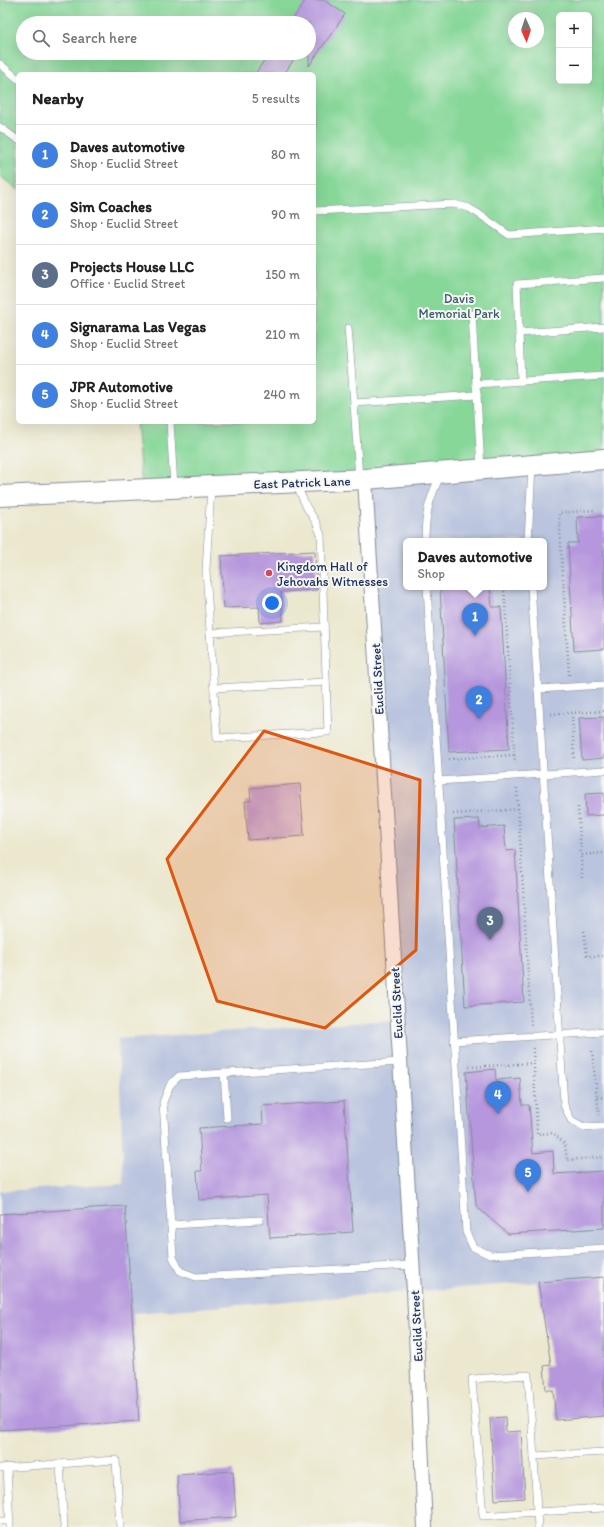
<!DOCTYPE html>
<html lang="en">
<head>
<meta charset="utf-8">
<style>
	body { margin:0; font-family:Itim,sans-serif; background:#f2f2f2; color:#222 }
	.controls { position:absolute; right:12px; top:12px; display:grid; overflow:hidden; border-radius:6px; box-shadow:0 4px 16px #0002 }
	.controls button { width:36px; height:36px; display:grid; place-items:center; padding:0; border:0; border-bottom:1px solid #e0e0e0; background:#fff; color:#222; font:20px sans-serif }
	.compass { position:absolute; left:508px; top:12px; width:36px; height:36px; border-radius:50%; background:#fff; box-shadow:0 4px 16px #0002; rotate:177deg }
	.you { position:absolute; left:272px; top:603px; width:14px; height:14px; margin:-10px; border:3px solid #fff; border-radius:50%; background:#1a73e8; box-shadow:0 0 0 6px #1a73e833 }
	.badge { display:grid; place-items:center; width:26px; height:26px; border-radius:50%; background:#111827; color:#fff; font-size:13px; font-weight:700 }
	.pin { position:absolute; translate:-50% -33px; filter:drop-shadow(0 1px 2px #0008) }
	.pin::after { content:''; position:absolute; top:21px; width:14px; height:12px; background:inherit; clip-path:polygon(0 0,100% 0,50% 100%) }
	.popup { position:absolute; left:403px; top:538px; width:144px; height:52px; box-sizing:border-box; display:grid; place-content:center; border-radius:6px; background:#fff; filter:drop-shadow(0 1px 3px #0005); font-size:13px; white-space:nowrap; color:#767676 }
	.popup b { font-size:15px; color:#222 }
	.popup::after { content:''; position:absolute; left:50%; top:100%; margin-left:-8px; border:8px solid transparent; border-top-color:#fff }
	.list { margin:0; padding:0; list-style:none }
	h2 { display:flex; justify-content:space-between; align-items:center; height:52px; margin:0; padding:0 16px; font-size:17px }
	h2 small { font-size:13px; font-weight:400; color:#767676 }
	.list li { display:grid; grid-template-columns:26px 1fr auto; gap:12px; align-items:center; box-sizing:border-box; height:60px; padding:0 16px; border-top:1px solid #e0e0e0 }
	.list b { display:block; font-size:15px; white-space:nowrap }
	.list p { margin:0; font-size:13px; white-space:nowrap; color:#767676 }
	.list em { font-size:13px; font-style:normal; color:#767676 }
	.icon { flex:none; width:22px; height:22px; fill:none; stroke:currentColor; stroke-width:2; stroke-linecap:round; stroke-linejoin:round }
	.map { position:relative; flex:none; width:604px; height:1527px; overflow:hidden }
	.search { position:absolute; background:#fff; box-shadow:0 4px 16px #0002; left:16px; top:16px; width:300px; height:44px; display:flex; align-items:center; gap:10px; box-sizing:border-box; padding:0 14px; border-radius:22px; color:#767676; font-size:15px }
	.panel { position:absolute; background:#fff; box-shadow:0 4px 16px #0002; left:16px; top:72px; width:300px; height:352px; border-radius:6px }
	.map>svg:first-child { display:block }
</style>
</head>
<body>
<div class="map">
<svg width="604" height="1527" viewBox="0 0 604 1527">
	<rect width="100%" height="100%" fill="#f6f6f2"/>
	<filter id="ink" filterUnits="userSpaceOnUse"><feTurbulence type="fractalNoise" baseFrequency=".025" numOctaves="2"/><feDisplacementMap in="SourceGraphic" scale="8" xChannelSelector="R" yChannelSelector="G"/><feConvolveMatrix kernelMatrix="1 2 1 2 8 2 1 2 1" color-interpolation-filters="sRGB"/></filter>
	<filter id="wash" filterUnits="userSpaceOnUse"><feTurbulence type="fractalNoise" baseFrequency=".012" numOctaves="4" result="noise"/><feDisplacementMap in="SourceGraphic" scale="16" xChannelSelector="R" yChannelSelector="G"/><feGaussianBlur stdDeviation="0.9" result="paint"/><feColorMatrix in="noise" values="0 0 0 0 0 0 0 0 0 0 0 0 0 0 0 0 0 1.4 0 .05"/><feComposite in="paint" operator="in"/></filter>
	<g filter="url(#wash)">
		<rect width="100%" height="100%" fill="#ece8cf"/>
		<path fill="#bac4de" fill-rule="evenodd" d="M604,459v818l-471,36 6,108 -139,9v-239l124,-7 -6,-145 279,-19 -32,-541zM406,541h138v46h-138z"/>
		<path fill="#86d798" stroke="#50837b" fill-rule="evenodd" d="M0,0h604v459l-462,29 -6,-66h178v-348h-296v116l-18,-14zM559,15h30v66h-30zM514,18h24v24h-24zM23,23h286v30h-286z"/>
		<g id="blocks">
			<g fill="#b697dd">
				<path d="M306,0h18l21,14 -36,52v-43h-19z"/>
				<path d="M269,53h29l-14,21h-29z"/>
				<path d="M604,516v133l-30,2 -6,-108h10l-1,-26z"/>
				<path d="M315,551l2,39 -36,2 2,29 -23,2 -1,-16 -35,1 -3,-52z"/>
				<path d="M440,587h50l2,20h9l8,142 -60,3z"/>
				<path d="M604,717v41l-22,2 -3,-42z"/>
				<path d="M300,784l4,52 -56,4 -3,-39h6l-1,-13z"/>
				<path d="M604,793v22l-18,1 -1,-22z"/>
				<path d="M479,819l1,9 24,-2 2,25 9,-1 9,152 -59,4 -11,-186z"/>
				<path d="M495,1069l1,11 24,-2 2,27h7l4,48 20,-2 1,23 50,-3v57l-96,6 -32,-28 -10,-134z"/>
				<path d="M344,1101l9,131 -83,6 -3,-43 -68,5 -2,-29h5l-3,-43 64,-4 -1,-18z"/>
				<path d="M125,1206l14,215 -139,9v-216z"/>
				<path d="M604,1277v139l-48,4 -3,-30h-7l-2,-24 7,-1 -13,-83z"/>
				<path d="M505,1417l1,15 15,-1 4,67 -30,2 -5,-82z"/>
				<path d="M233,1471l3,46 -56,4 -3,-46z"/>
			</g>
		</g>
	</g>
	<g filter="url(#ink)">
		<use href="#blocks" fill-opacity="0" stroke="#848c96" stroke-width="1"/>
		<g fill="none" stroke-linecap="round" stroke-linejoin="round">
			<defs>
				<g id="lane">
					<path d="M0,64l18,15"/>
					<path d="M0,127l18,13"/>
					<path d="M314,211l140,-7 15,4 10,6 30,21 95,-7"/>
					<path d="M472,314l4,70"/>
					<path d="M348,328l6,75 123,-8 -1,-11 128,-8"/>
					<path d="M519,333l85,-6"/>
					<path d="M521,381l-4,-97 87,-6"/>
					<path d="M477,395l4,74"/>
					<path d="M354,403l5,76"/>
					<path d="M170,422l4,65"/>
					<path d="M211,488l-5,82 11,168 111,-6 -7,-197 -5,-13 -9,-14 -11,-24"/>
					<path d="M425,541c0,-27 4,-41 15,-65"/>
					<path d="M517,541l11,-1"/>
					<path d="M528,541l4,-74"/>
					<path d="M427,587l39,645 7,15 17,8 114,-7"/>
					<path d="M531,587l7,102 66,-4"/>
					<path d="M210,633l114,-6"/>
					<path d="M214,688l112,-6"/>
					<path d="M538,689l26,416 7,15 13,7 20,-1"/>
					<path d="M438,781l166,-11"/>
					<path d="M454,1041l150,-9"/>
					<path d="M400,1062l-221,14 -9,9 -7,17 10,155 7,14 16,6 216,-12"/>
					<path d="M224,1073l3,45"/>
					<path d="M171,1225l89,-5"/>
					<path d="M604,1452l-70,4 3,56 67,-4"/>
					<path d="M534,1456l-6,-81 -56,4 11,137 54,-4 1,15"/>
					<path d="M60,1464l4,63"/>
					<path d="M7,1467l3,60"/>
					<path d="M0,1468l116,-8 4,67"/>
					<path d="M0,1521h10"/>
				</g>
				<path id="street" d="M365,479l49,812 11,236"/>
				<path id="secondary" d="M0,496l365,-17 239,-20"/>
			</defs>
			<use href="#lane" stroke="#848c96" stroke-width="8"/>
			<use href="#street" stroke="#848c96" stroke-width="16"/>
			<use href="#secondary" stroke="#848c96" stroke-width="22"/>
			<g stroke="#848c96" stroke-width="2.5" stroke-dasharray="1 3" stroke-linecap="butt">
				<path d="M504,587l11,176"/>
				<path d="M569,675l-10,-162 36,-3"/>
				<path d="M572,713l2,48"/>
				<path d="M551,714l53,-3"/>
				<path d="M449,759l66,-4"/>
				<path d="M517,788l14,237"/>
				<path d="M578,807l3,48"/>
				<path d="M453,814l65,-5"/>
				<path d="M582,878l-1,-23 23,-2"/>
				<path d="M584,931l3,25h17"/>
				<path d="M533,1048l4,86 16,-1 12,11 2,16 37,-3"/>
				<path d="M592,1051l7,64"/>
				<path d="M469,1067l65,-4"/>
				<path d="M597,1098l7,-1"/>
			</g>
			<use href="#lane" stroke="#fff" stroke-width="7"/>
			<use href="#street" stroke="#fff" stroke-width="14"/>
			<use href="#secondary" stroke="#fff" stroke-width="20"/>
		</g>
	</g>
	<path fill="#de5710" fill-opacity="0.2" stroke="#de5710" stroke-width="3" stroke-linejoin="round" d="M264,731l156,49 -4,170 -91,78 -108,-27 -50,-142z"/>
	<circle fill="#d1495b" stroke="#f6f6f2" stroke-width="1.5" cx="269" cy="573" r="4"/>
	<g text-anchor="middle" stroke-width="4" stroke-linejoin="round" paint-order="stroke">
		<g font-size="13" fill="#36596c" stroke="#f6f6f2">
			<text x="459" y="303">Davis<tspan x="459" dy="15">Memorial Park</tspan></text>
		</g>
		<g font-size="13" fill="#1b2f5e" stroke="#f6f6f2">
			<text transform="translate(302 482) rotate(-2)" y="5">East Patrick Lane</text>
			<text transform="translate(377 679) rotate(-93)" y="5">Euclid Street</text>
			<text transform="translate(396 1003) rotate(-93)" y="5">Euclid Street</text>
			<text transform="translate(416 1326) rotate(-93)" y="5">Euclid Street</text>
		</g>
		<g font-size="13" fill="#1b2f5e" stroke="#f6f6f2" text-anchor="start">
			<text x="277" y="571">Kingdom Hall of<tspan x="277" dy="15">Jehovahs Witnesses</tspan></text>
		</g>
	</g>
</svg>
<div class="controls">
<button>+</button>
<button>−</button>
</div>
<svg class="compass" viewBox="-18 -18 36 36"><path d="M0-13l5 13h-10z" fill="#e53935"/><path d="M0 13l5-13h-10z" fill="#767676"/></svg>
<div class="you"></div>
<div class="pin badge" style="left:475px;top:636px;background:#3f7fe0">1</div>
<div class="popup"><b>Daves automotive</b>Shop</div>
<div class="pin badge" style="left:479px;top:719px;background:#3f7fe0">2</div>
<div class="pin badge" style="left:490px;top:940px;background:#5c6f8a">3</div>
<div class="pin badge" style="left:498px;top:1114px;background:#3f7fe0">4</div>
<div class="pin badge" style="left:528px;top:1192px;background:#3f7fe0">5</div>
<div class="search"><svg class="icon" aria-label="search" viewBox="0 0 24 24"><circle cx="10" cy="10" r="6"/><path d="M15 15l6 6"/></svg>Search here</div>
<section class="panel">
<h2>Nearby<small>5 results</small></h2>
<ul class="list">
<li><span class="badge" style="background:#3f7fe0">1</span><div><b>Daves automotive</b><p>Shop · Euclid Street</p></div><em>80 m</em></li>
<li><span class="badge" style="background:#3f7fe0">2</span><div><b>Sim Coaches</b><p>Shop · Euclid Street</p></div><em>90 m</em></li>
<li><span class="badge" style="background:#5c6f8a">3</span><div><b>Projects House LLC</b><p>Office · Euclid Street</p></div><em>150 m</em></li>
<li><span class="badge" style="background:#3f7fe0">4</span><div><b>Signarama Las Vegas</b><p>Shop · Euclid Street</p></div><em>210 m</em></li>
<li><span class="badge" style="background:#3f7fe0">5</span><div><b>JPR Automotive</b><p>Shop · Euclid Street</p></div><em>240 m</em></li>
</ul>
</section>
</div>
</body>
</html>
